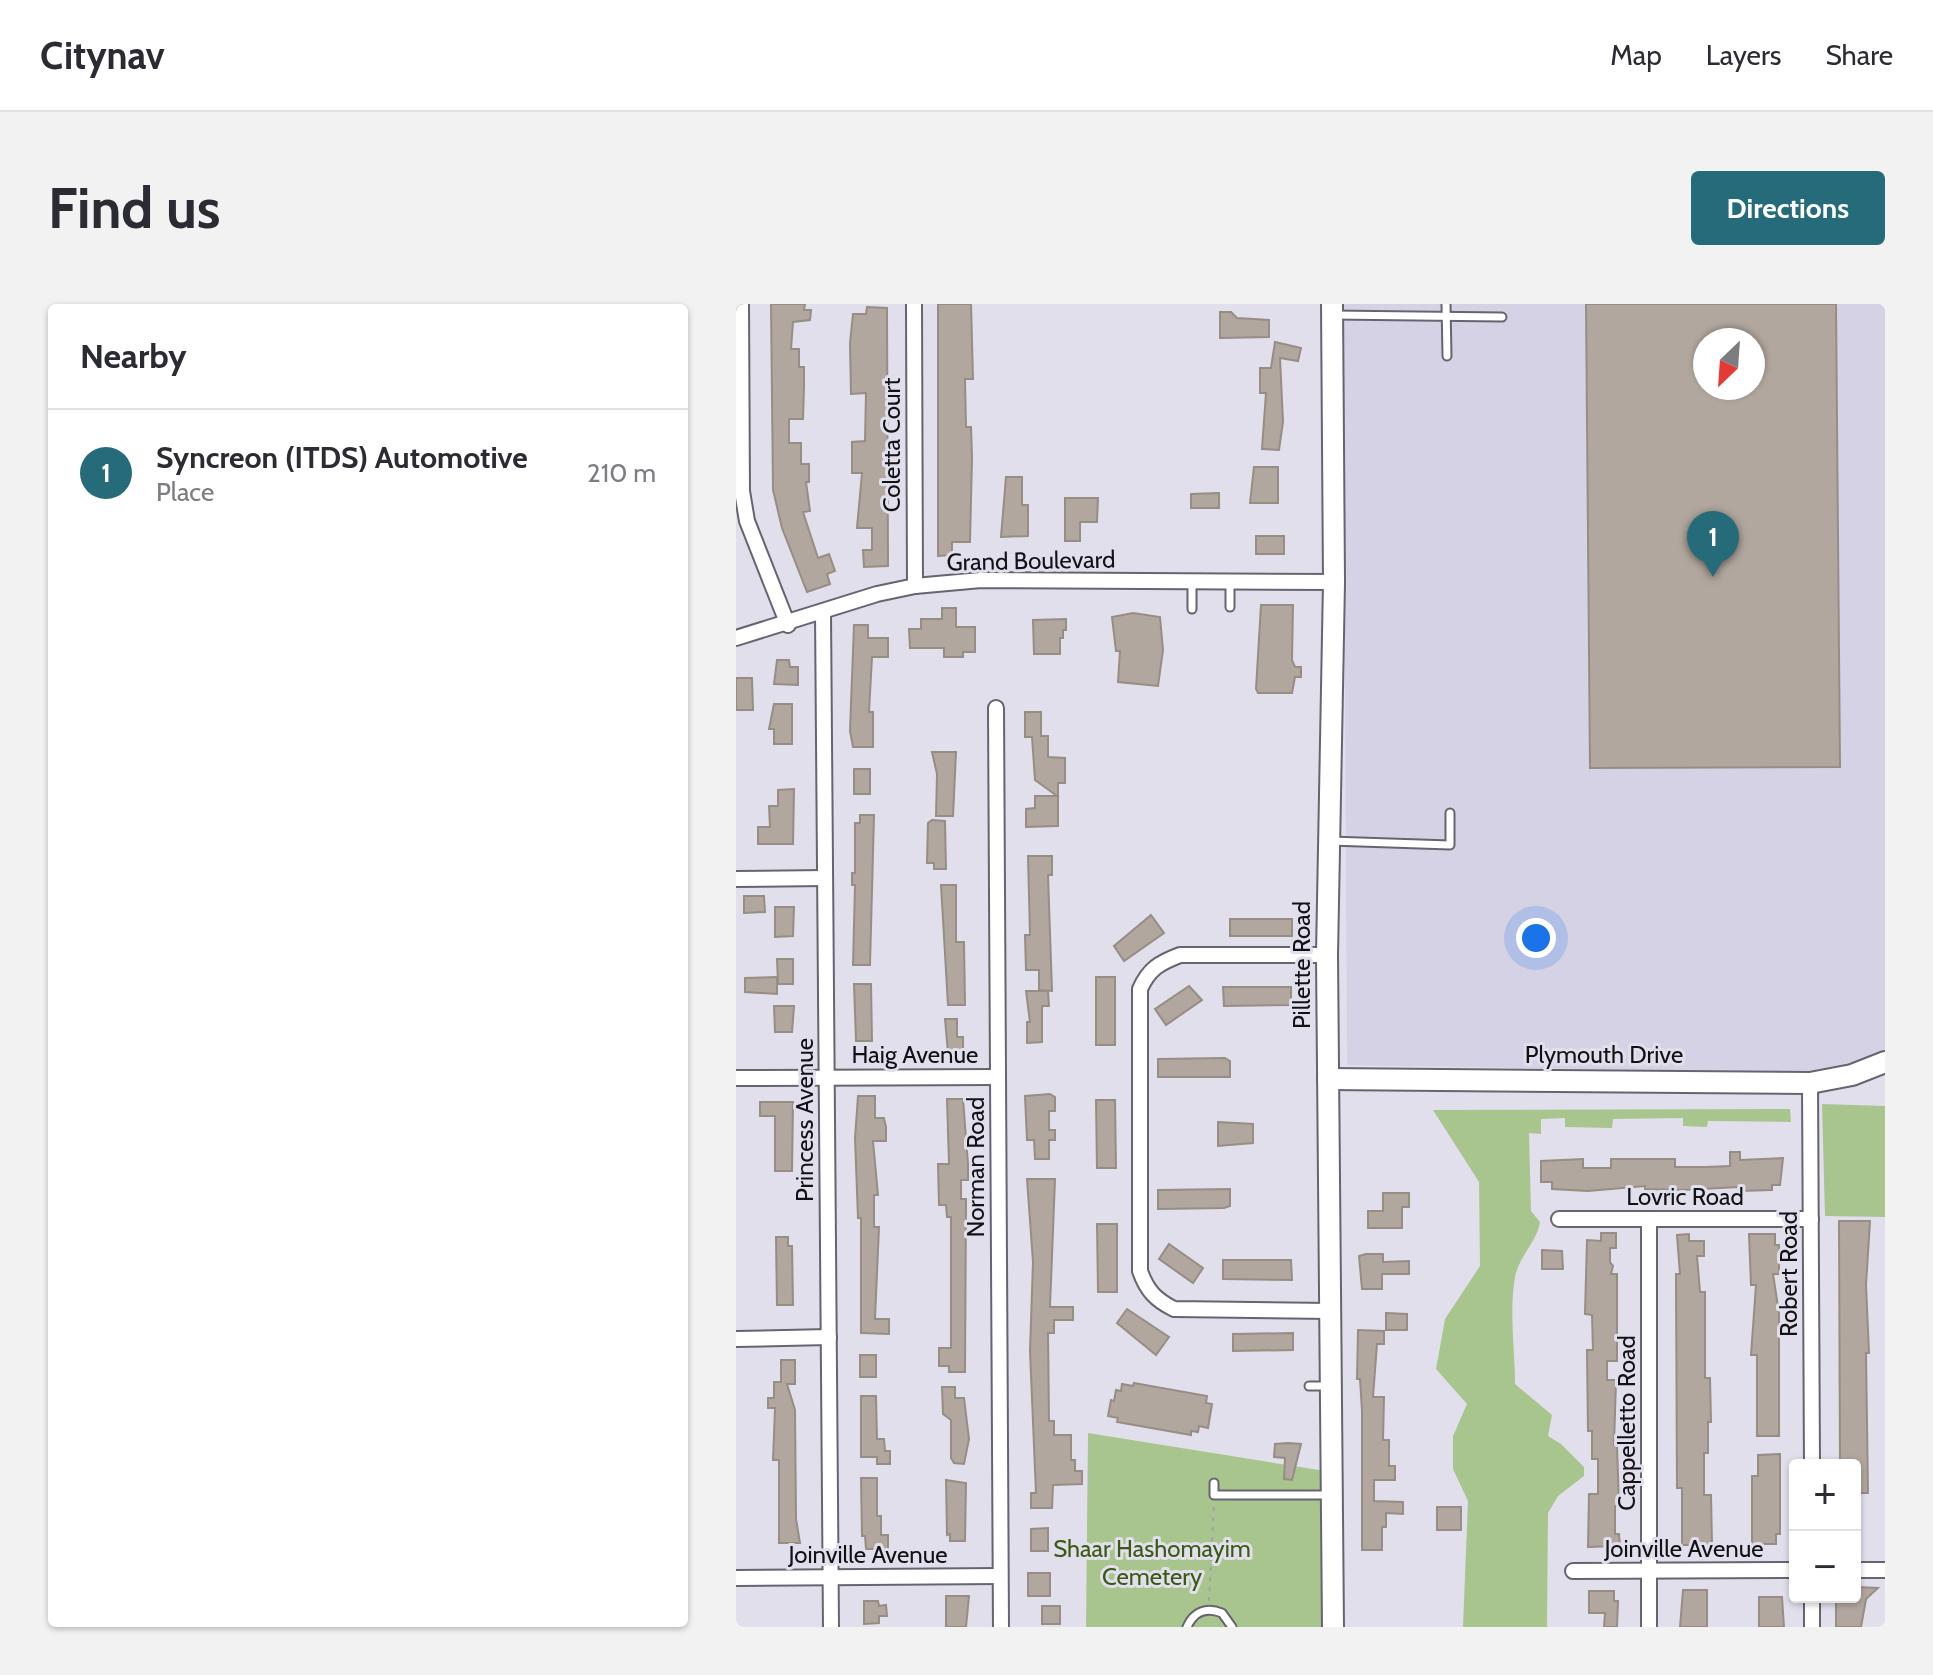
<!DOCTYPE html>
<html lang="en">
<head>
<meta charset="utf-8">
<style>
	body { margin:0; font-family:Cabin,sans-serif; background:#f2f2f3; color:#2b2b33 }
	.controls { position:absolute; right:24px; bottom:24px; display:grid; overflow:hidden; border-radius:8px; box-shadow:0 2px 6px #0004 }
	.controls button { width:72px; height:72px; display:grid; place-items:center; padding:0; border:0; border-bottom:2px solid #e1e1e2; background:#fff; color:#2b2b33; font:40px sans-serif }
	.compass { position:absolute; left:957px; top:24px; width:72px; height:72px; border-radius:50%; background:#fff; box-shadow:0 2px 6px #0004; rotate:205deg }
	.you { position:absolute; left:800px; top:634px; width:28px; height:28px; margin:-20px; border:6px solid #fff; border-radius:50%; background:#1a73e8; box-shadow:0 0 0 12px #1a73e833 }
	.badge { display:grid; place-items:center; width:52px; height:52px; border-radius:50%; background:#256b7a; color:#fff; font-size:26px; font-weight:700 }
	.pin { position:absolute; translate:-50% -66px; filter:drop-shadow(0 2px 4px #0008) }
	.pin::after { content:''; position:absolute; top:42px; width:28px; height:24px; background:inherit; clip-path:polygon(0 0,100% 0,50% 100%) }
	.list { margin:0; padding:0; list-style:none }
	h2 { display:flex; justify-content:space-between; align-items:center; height:104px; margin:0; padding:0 32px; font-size:34px }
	h2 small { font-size:26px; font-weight:400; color:#7c7c81 }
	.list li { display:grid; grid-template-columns:52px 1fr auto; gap:24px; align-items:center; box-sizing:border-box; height:128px; padding:0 32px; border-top:2px solid #e1e1e2 }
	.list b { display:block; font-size:30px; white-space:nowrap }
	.list p { margin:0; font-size:26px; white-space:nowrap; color:#7c7c81 }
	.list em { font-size:26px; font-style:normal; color:#7c7c81 }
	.map { position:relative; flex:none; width:1149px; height:1323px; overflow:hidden; border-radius:8px }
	header { display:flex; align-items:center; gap:48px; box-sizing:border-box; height:112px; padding:0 40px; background:#fff; border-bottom:2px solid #e1e1e2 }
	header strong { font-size:38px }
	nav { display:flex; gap:44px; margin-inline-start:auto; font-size:28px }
	.intro { display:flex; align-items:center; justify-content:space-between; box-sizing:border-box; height:192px; padding:0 48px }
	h1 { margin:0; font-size:56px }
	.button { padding:20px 36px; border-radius:8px; background:#256b7a; color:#fff; font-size:28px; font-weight:700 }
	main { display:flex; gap:48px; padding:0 48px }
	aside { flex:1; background:#fff; border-radius:8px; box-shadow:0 2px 6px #0004 }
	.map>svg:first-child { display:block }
</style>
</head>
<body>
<header>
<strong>Citynav</strong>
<nav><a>Map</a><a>Layers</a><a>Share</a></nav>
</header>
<div class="intro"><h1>Find us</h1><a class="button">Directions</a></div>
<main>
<aside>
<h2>Nearby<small></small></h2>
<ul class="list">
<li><span class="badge">1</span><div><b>Syncreon (ITDS) Automotive</b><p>Place</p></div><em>210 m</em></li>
</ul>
</aside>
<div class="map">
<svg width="1149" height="1323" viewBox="0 0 1149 1323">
	<rect width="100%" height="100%" fill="#e1dfec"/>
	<path fill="#d5d2e6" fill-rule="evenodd" d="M607,0h542v751l-34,13 -33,5 -471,-8zM969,36h48v48h-48z"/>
	<g fill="#a9c58e">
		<path d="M1086,800l63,2v111l-60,-1z"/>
		<path d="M1054,805l1,13 -83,-1 -1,6 -24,-1v-8l-70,1 -1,9 -47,-1v-9l-24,1v15l-12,-1 2,78 9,11c-3,20 -21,34 -25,55 -6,34 0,73 0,107l37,31 -4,21 13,8 23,23v9l-26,20 -10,17 -1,114h-84l5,-126 -15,-32v-33l14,-32 -31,-35 9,-50 35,-53 -1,-84 -46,-72z"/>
		<path d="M352,1129l237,38v156h-239z"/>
	</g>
	<g fill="#b1a79e" stroke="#968d84" stroke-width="2" fill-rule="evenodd">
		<path d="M35,0h34l-1,6h7l-1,10 -17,2 -2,27h8v18h5v19l-1,33h-14v24h12v21h8v18h-3l4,29 -7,1 15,46 11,-4 6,17 -8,3 3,10 -23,8 -25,-64 -9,-38z"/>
		<path d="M202,0h33l2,75h-8l1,48h5l1,31 -2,84h-18v13l-14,1z"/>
		<path d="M850,0h250l4,463 -250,1zM969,36h48v48h-48z"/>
		<path d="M131,3l20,1 1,258 -24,1 -1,-17h9v-22h-15l5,-55h-10v-31l13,-1 1,-48 -15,1 -1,-51 3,-29h13z"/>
		<path d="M484,8h11l6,6 32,2v17l-49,1z"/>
		<path d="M539,38l26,6 -3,13 -18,-3 3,64 -4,28 -17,-1 4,-56h-6v-25h11z"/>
		<path d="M518,163h24v36h-28z"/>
		<path d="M270,173h16v28h6v31l-27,1z"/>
		<path d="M483,189v15h-28v-14z"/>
		<path d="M329,194h33l-1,24h-17v19h-15z"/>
		<rect x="520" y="232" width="28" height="18"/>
		<path d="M525,301h32l-1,55 3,7h6v10h-6l-3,16h-34l-2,-4z"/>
		<path d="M206,304h14v19h19v25h-12v5h-19v-9h-34l-1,-19h12v-10h21z"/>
		<path d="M397,309l27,4 3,33 -5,36 -40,-4 2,-31h-4l-4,-34z"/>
		<path d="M330,315v11h-3v8h-3v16h-26l-1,-34z"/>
		<path d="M118,321h14v13h20v19h-16l-3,55h4v35h-20l-3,-16z"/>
		<path d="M41,356h12l1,7h8v18l-24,-1z"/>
		<path d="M0,374h16l1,32h-17z"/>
		<path d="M38,400h18v40h-18v-15h-5z"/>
		<path d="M289,408h16v24h7v21l17,1v25h-7v43l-32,1v-18l9,-1v-12h22l-22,-16 -3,-43h-7z"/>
		<path d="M196,448h24l-3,64h-17l1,-42z"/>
		<rect x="118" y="465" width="16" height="25"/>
		<path d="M58,485l-1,55h-35v-17h12l-1,-21h9v-16z"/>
		<path d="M124,511h14l-4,150h-17l2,-80h-3v-12h3v-50h5z"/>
		<path d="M196,516l13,1 1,48h-12v-6h-7l1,-40z"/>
		<path d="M292,552h24v19h-4l4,116 -13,-1v-20h-13l-1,-35h5z"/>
		<path d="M205,581h15v57h8l1,63h-17z"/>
		<path d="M8,592h20l1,16 -21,1z"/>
		<path d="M39,603h19l-1,29 -18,1z"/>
		<path d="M415,611l13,18 -40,28 -10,-15z"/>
		<rect x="494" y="615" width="62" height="17"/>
		<path d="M41,655h16v25h-15z"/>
		<path d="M41,673v17l-32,-2v-14z"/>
		<rect x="360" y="673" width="19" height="68"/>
		<path d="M118,680h17l1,57h-16z"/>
		<path d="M453,682l13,14 -36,25 -11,-16z"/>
		<path d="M487,683h68v18l-67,1z"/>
		<path d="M290,687h22l1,15h-7v36l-15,1v-21h3z"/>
		<path d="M38,702h20l-2,26h-17z"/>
		<path d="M209,715h12v18h6v16h-15z"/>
		<path d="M489,754l5,3v16h-72v-18z"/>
		<path d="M314,790l5,3v14h-6v19h6v10h-6v19h-14l-1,-19h-7l-2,-44z"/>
		<path d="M122,792h17v22h9l2,9v14h-13l5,54h-4v32h5l-4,92h14v15l-28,-1v-115h-3l-3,-80z"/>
		<path d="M211,795h16l5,65v16h-7v19h5l-1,173h-16v-6h-10v-18h12v-131h-4l-1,-12h-7l-1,-41h11z"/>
		<path d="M360,796h19l1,68h-19z"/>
		<path d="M24,798h33l-1,69h-17v-55h-15z"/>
		<path d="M482,818l35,2v19l-35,3z"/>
		<path d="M994,848h10v8l43,-2 -3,27h-8v5l-32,1 -1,-4 -57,3 -37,-1v-3l-57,5 -36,-2v-7h-11v-21l42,-2v9h28v-9h64v8h30l25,-1z"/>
		<path d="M291,875h28l-5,128h23v13h-19v13h-6l1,88h5v14h17v25h4v11h7v13l-29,1 -1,23h-21v-15h5l-6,-142 3,-89z"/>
		<path d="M494,885v17l-6,2 -66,1v-19z"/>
		<path d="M647,889h26v14h-7v21h-34v-17h15z"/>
		<path d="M1103,917h31l-4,64 3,68h-3l2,140h-13v-28h-15z"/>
		<path d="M361,920h20v68h-19z"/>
		<path d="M865,929h15v15h-6v14l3,4 -2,8h6v87h-10v19h9l-2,65h3l2,61h-4v28h4l1,12 -32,1 1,-53h9v-35h-6v-28h-4l-1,-81h6l-1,-35 -7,-1 2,-74 14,1z"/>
		<path d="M953,930v7h15v15h-7l3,36h5v86h5l1,44h-3v31h-4v42h7l1,50h-30v-57h-5l-1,-214h4l-3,-39z"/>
		<path d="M1013,930h26v11h4v29h-6l6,39v123h-22v-81h-6l5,-70h-5z"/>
		<path d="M40,933h12v9h4l1,59h-16z"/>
		<path d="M433,940l34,24 -10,15 -34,-24z"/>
		<path d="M806,946l20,1 1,18h-21z"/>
		<path d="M630,950h17v8l26,-1v13h-27v15h-20l-3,-33z"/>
		<path d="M487,956h68l1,20 -69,-1z"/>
		<path d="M391,1005l42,28 -13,18 -39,-32z"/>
		<path d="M650,1009l21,1v16h-21z"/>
		<path d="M622,1026l26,1v13h-7l-4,53h11l-1,43h6v26h6v14h-21v21l29,1v12l-17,-1v14h-4v23h-20v-139l-2,-32h-3z"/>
		<path d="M557,1029v17l-60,1v-17z"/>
		<rect x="124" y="1051" width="16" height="22"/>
		<path d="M45,1056h14v24h-8l8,26 1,109 4,24h-21v-83h-6l2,-52h-7v-10h6v-16h7z"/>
		<path d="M398,1079l73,13 -1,7 6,1 -4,24 -9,-2 -1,6 -7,-1v4l-74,-13 1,-4 -10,-2 3,-16 3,1 2,-11 5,1 1,-7 11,2z"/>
		<path d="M206,1083h13v11h9l5,41 -5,25 -10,-1 -3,-5v-38l-8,-6z"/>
		<path d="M125,1092h15l1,43h7l1,12h5v13h-13v-7h-16z"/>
		<path d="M552,1139l13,1 -9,36 -8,-1 1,-21 -11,-1 1,-13z"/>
		<path d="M1044,1150v80h-4v10h-24v-68h6v-21z"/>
		<path d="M125,1174h16v38h4v19h7v14h-22l-1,-13h-3z"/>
		<path d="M210,1176l20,3 -1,58h-15v-7l-3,1z"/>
		<rect x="701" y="1203" width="24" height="23"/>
		<path d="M312,1224v23h-17v-22z"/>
		<rect x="292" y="1269" width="22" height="23"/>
		<path d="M1119,1283l23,1 -12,11 -5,28h-25v-28l19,-2z"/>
		<path d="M947,1286h24v37h-27z"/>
		<path d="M853,1287h25v10h4l-1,26h-13l1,-14h-16z"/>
		<path d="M210,1292h23l-3,31h-20z"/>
		<path d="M1023,1293h23l2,30h-25z"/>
		<path d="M128,1297h14l1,5 7,-1 1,11h-8v7l-15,1z"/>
		<rect x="306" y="1302" width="18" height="18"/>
	</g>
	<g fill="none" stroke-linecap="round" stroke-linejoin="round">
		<defs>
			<g id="lane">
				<path d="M710,0l1,52"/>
				<path d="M597,11l169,2"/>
				<path d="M494,277v26"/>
				<path d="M456,305v-28"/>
				<path d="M594,537l120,4v-32"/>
				<path d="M573,1082h21"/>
				<path d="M478,1179v12h118"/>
				<path d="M451,1323c7,-16 20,-20 35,-14l10,14"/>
			</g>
			<g id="street">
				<path d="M5,0l1,187 5,30 41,104"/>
				<path d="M178,0l1,282"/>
				<path d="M87,308l8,1015"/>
				<path d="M0,334l141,-44 38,-8 66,-6 353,2"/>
				<path d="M260,404l5,919"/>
				<path d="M0,575l89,-1"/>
				<path d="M591,651h-147c-21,8 -31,14 -40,34v282c7,20 16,29 34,38l157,2"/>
				<path d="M0,774l262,-1"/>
				<path d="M1074,779l2,382"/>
				<path d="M823,915h252"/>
				<path d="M913,915v408"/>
				<path d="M0,1035l93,-2"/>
				<path d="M1119,1266h30"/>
				<path d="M837,1267l222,-1"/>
				<path d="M0,1274l264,-2"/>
				<path d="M1076,1293v30"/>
			</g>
			<g id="secondary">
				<path d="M596,0l2,278 -7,373 6,672"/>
				<path d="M592,775l482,4 42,-8 33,-13"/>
			</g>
		</defs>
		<use href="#lane" stroke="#66646f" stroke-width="11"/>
		<use href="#street" stroke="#66646f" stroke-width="18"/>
		<use href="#secondary" stroke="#66646f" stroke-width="24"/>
		<path stroke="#a2a0ab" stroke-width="2" stroke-dasharray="4 6" stroke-linecap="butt" d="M473,1297l5,-98"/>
		<use href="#lane" stroke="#fff" stroke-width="7"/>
		<use href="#street" stroke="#fff" stroke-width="14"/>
		<use href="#secondary" stroke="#fff" stroke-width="20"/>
	</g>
	<g text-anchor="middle" stroke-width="6" stroke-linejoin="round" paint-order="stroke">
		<g font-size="24" fill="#121116" stroke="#e1dfec">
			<text transform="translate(156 141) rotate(-90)" y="8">Coletta Court</text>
			<text transform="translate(295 257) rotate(-1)" y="8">Grand Boulevard</text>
			<text transform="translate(566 661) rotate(-90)" y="8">Pillette Road</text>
			<text x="179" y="759">Haig Avenue</text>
			<text x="868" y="759">Plymouth Drive</text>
			<text transform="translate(69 816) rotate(-90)" y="8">Princess Avenue</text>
			<text transform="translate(240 863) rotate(-90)" y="8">Norman Road</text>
			<text x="949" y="901">Lovric Road</text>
			<text transform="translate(1053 970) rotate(-90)" y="8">Robert Road</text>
			<text transform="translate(891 1119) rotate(-90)" y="8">Cappelletto Road</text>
			<text x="948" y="1253">Joinville Avenue</text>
			<text x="132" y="1259">Joinville Avenue</text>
		</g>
		<g font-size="24" fill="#3c5913" stroke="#e1dfec">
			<text x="416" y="1253">Shaar Hashomayim<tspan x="416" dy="28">Cemetery</tspan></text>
		</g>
	</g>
</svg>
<div class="controls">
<button>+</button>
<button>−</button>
</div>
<svg class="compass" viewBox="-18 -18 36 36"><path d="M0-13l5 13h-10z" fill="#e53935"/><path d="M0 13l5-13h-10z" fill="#7c7c81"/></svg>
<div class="you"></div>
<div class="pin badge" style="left:977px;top:273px">1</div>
</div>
</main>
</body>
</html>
